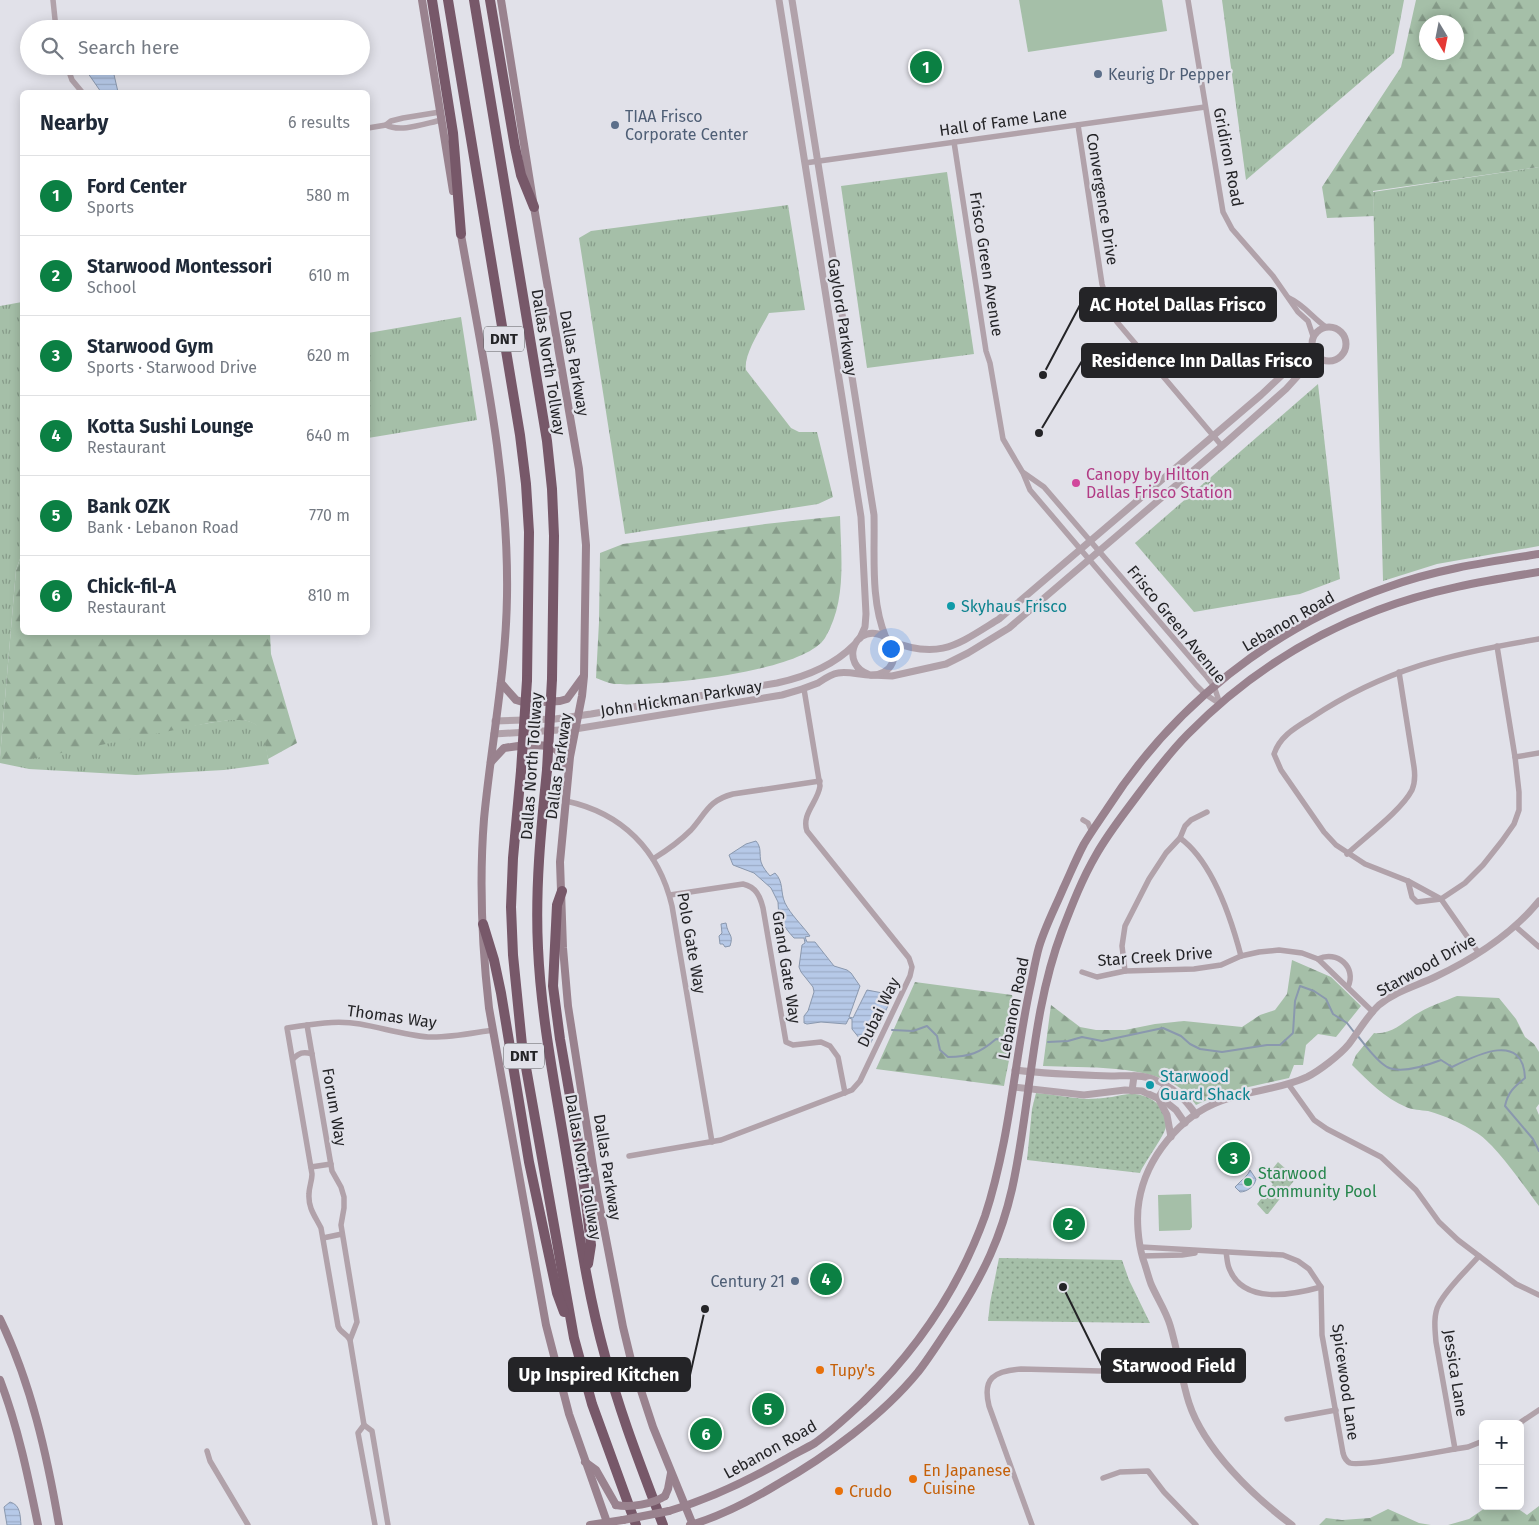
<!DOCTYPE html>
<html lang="en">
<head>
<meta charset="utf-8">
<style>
	body { margin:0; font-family:"Fira Sans",sans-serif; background:#f6f6f7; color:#1f2937 }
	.controls { position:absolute; right:15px; bottom:15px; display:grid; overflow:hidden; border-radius:8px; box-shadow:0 2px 12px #0003 }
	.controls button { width:45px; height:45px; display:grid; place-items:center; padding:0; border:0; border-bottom:1px solid #e0e1e3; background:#fff; color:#1f2937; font:25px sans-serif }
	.compass { position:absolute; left:1419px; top:15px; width:45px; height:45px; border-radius:50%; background:#fff; box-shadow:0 2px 12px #0003; rotate:170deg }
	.you { position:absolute; left:890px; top:648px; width:18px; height:18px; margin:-12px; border:4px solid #fff; border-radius:50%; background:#1a73e8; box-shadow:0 0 0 8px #1a73e833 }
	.badge { display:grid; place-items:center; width:32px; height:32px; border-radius:50%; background:#0b8043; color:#fff; font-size:16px; font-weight:700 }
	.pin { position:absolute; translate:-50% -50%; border:2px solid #fff; box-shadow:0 1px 5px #0006 }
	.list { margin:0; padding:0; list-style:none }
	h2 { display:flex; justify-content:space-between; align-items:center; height:65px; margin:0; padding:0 20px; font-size:21px }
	h2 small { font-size:16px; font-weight:400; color:#747a83 }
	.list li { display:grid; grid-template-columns:32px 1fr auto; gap:15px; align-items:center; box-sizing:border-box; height:80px; padding:0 20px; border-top:1px solid #e0e1e3 }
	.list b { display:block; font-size:19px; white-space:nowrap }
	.list p { margin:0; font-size:16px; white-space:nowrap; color:#747a83 }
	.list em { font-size:16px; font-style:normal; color:#747a83 }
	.icon { flex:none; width:28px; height:28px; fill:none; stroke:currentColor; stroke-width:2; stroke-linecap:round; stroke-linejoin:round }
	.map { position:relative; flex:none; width:1539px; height:1525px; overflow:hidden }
	.search { position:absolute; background:#fff; box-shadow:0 2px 12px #0003; left:20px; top:20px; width:350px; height:55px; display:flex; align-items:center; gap:12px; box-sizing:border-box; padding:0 18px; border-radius:28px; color:#747a83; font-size:19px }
	.panel { position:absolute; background:#fff; box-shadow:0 2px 12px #0003; left:20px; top:90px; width:350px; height:545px; border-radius:8px }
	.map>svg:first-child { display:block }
</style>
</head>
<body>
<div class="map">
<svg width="1539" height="1525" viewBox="0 0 1539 1525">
	<defs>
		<pattern id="grass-tufts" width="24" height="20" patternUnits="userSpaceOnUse" patternTransform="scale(1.25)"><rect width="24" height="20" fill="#a5bfa8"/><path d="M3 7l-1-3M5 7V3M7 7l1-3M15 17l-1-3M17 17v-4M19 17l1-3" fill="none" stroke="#869b89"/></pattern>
		<pattern id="forest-firs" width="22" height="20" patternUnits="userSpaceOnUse" patternTransform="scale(1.25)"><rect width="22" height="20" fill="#a5bfa8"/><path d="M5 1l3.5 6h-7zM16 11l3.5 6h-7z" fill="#869b89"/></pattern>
		<pattern id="park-dots" width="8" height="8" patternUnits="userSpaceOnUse" patternTransform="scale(1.25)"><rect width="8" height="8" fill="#a5bfa8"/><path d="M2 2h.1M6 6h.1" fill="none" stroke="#869b89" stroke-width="1.8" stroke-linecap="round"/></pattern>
		<pattern id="water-rules" width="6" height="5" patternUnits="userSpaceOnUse" patternTransform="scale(1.25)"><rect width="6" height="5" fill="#b6c9e8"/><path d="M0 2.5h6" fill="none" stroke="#9cacc7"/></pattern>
	</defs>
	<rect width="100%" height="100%" fill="#e1e1e9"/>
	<g fill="url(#grass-tufts)">
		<path d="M1222,0h182l-10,53 -148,127z"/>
		<path d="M1539,167v379l-102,18 -54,17 -10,-389z"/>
		<path d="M947,172l27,182 -107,14 -26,-182z"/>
		<path d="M788,205l17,105 -36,3c-7,14 -26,42 -23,57l45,58 8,4h18l16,65 -15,7 -193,30 -46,-296 12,-7z"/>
		<path d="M22,302v251l-6,17 -16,187 209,-34c15,-2 42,-9 52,7 5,8 6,24 8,34l-45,6 -88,5 -107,-6 -29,-6v-457z"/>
		<path d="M461,317l16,103 -109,18v-105z"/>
		<path d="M1318,384l22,195 -40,15 -106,18 -59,-69z"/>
	</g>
	<g fill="url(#forest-firs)" fill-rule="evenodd">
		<path d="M1416,0h123v167l-166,24 1,25 -47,2 -5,-31 79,-120zM1426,22h30v30h-30z"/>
		<path d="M840,516c1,41 7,85 -15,122 -22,35 -171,49 -211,46 -6,-1 -12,-4 -18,-6l3,-56 1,-69 23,-9 142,-20z"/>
		<path d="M22,553v79l248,1 1,21 26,89 -29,16c-2,-9 -3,-19 -7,-27 -7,-18 -37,-11 -52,-9l-202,41 -7,-7 16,-187z"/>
		<path d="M1292,960l39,17 30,29 -25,31 -18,-3 -12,11 -3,20h-9l-5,13 -67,15 -26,12c-4,-5 -8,-11 -13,-15 -34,-26 -98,-22 -140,-24l8,-61 29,22 16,3h29l30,-6 29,-3 58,6 18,-12 15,-5 12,-16z"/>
		<path d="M915,982l97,13c7,30 -3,62 -8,91l-128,-17z"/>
		<path d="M1457,996l42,2 17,21 9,18 9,7 5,8v52l-3,4 3,7v91c-16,-21 -42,-60 -62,-73 -16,-10 -31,-17 -49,-22 -7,-1 -16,-1 -22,-4 -21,-9 -38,-26 -54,-42l4,-10 18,-22c19,2 31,-13 46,-21 12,-7 25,-11 37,-16z"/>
		<path d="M1488,1506h26l13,9 12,-9v19h-91l21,-6z"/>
		<path d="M1388,1509l31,14 12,2h-112l7,-7 16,2 28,-2z"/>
	</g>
	<g fill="url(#park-dots)">
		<path d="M1036,1093c16,1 33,5 50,6 8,0 17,-1 26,-2 7,-1 16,-4 23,-3 18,2 32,14 31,32 0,8 -21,35 -26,47l-113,-13 5,-51z"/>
		<path d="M1278,1162l18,16 -28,36h-2l-9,-10 16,-20 -7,-7z"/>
		<path d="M999,1258l123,2 7,20 21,43 -162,-2 2,-18z"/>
	</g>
	<g fill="#a5bfa8">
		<path d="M1019,0h143l5,31 -139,21z"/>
		<path d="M1191,1194l1,33 -2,3 -31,1 -1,-36z"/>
	</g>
	<g fill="url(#water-rules)" stroke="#8a98ae">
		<path d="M83,66h29l6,26h-17z"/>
		<path d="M756,841c6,7 3,13 5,21 2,6 5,9 9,14l5,-3c9,9 5,19 10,30 6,12 17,22 25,33l-5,1 2,5h8l19,24 13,4 4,3 9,13 -11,31 4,1 14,-28 26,5 -25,54 -16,-20v-10l-3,-1 -3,6 -25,-2 -14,2 -3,-1v-7l4,-5 6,-19 -1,-5 -12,-15 -2,-5 3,-22 3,-2 -1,-5h-10c-6,-6 -9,-12 -15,-18l-1,-18 -7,-14 -17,-15 -21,-8 -4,-10 17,-11z"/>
		<path d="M726,923c2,13 8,11 4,23l-5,1 -2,-3h-3l-1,-8 3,-3 -1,-9z"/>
		<path d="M1250,1170l6,9c-1,7 -9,13 -16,13l-5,-5 13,-13z"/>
		<path d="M10,1502c11,3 10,14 11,23h-14l-3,-18z"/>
	</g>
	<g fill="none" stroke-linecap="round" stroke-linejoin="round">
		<g stroke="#8a98ae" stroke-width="2">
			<path d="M892,1030l21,1 14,-5 10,10 3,14 8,7c21,0 32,-4 48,-18l14,1"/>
			<path d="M1357,1035c9,11 18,25 30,32 14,7 41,-2 54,-7l11,7c26,-13 71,-35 73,11 -11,9 -17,14 -20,28l28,33 6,12"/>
			<path d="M1048,1042l20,-1 14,-4 20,4 61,-13 18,8 9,8 10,5 22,3 45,-7h13l13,-12 2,-32 5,-15 14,5 12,8 7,15 14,9 7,9"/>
		</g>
		<g stroke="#b1a2aa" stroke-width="5.5">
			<path d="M53,0l3,29"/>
			<path d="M1188,0l35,212 9,17 41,47 25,36 10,9 5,15"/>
			<path d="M67,66l5,14 10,12"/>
			<path d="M386,125c15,8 40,-2 56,-5"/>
			<path d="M1078,125l24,159 8,28 7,10 105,124"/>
			<path d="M368,128l18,-3 5,-4 12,-3 37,-6"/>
			<path d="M954,142l32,209 4,12 13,76 20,34 7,17 166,195 9,9 15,10"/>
			<path d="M805,163l400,-56"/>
			<path d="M1289,298c14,6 24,20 37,29"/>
			<path d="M1024,473l20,14 163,190 7,9 6,18"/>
			<path d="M1515,757l24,-4"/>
			<path d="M566,801c56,12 93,49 106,105l40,236"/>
			<path d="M1083,820l5,3 4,9"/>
			<path d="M1180,838c33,24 51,80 61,118"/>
			<path d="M1347,854c18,-17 54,-43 65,-64 3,-7 3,-16 2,-23l-15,-95"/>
			<path d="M653,859c13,-8 27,-18 38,-29 15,-17 18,-30 42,-36l87,-13"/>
			<path d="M1408,881l4,16 5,5 24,-3 24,-16 18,-18 19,-24 12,-17 5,-14v-18l-4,-35 -18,-111"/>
			<path d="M670,895l73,-11c13,3 17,12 20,24l23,134 7,3 28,-3 9,4 8,11 7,36"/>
			<path d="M1515,926l24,21"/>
			<path d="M1478,952l-37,-53 -33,-18 -43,-17 -29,-19 -12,-13 -43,-62 -7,-16c6,-18 21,-26 37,-36 73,-49 142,-65 228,-79"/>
			<path d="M1318,959c19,-9 39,8 30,28"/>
			<path d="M1125,971l-3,-25 3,-20 24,-47 17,-26 14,-15 5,-12 6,-6 16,-8"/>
			<path d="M1082,972l15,5 28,-6 69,-2 27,-4 20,-9 18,-4 20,-2 23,3 16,6 55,53"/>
			<path d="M307,1025l25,146 9,16 3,10v11l-3,17 16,97 -7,18 14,85"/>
			<path d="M293,1059c6,-6 10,-8 19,-5"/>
			<path d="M1289,1085l25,35 13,9 54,28 35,33 23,32 19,18 58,44 23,11"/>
			<path d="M629,1156l92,-16 131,-50 8,-9 50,-105 2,-9 -3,-9 -102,-127c-6,-17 11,-29 13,-45l-16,-97"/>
			<path d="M311,1167l20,-3"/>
			<path d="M323,1238l19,-4"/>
			<path d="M1141,1247l142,8 15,6 11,8 12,18 1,48 21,118c1,4 3,8 7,10 11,4 88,-11 105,-14l13,-2 15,-6"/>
			<path d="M1226,1252c1,5 1,11 3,16 14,37 63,27 92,19"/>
			<path d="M1142,1256l40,-1 13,-2"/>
			<path d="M350,1340c-3,-7 -10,-7 -12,-14l-17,-98c-6,-12 -13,-20 -12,-34 0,-7 3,-13 3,-20l-25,-146c25,-4 49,-8 73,-4 23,4 45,11 68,13 21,1 44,-4 65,-7"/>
			<path d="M1287,1419l49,-9"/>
			<path d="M1518,1424l21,-14"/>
			<path d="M1455,1449l-19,-107c-1,-12 -3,-27 3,-38 9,-17 28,-34 40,-48"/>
			<path d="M207,1451l3,10 38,64"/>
			<path d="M1103,1478l17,-6 28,-1 16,21 32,33"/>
			<path d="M375,1525l-17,-92 6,-8 8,6 16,94"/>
			<path d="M1032,1525l-43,-119c-7,-28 5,-35 32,-37l160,4"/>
		</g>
		<g stroke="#b1a2aa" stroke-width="7">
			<path d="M779,0l82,517 5,97 -1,13 -5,11"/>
			<path d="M792,0l82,515c1,40 -4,85 12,123"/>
			<circle cx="1329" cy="344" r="17"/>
			<path d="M888,640c51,21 69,5 111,-21l262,-224 51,-48"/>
			<path d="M871,675l21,1 54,-12 22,-11 41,-25 213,-182 64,-57 20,-22 14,-9"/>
			<path d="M495,721l60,-2 36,-5 186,-31c28,-6 56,-17 77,-38"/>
			<path d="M494,734l81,-5 207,-34c12,-3 24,-7 36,-12 6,-4 13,-9 20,-10 15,-3 32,7 46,-1 16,-9 12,-34 -6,-38 -26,-6 -36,31 -10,40"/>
			<path d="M1015,1070c32,4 64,5 96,6 13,0 29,-2 42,3 19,7 32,19 43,36"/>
			<path d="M1166,1085l-8,13 9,17 4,22"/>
			<path d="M1013,1087l71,8 41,-5 17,1 24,11 10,8 9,13"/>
			<path d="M1132,1091l2,-15"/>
			<path d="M1292,1525c-38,-28 -88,-76 -103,-122 -8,-25 -11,-52 -19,-78 -4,-14 -13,-27 -19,-41 -3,-8 -5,-17 -8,-25 -5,-17 -7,-41 -4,-58 7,-43 41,-85 82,-100 28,-11 58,-11 86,-24 12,-6 33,-22 42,-33 10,-13 18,-28 30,-39 17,-14 37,-19 56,-28 38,-18 77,-43 104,-76"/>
		</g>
		<g stroke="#99828e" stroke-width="8">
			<path d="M422,0l31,191"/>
			<path d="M501,0l33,207 45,262 7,76 -2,131 -2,20 -12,61 -10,105 3,86 5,58 29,186 26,135 8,33 22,67 40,98"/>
			<path d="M460,229c21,121 49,243 47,367 -1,75 -16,149 -23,223 -5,63 -2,127 5,189l57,317 23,89 39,111"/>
			<path d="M501,683l15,17 10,3 34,-2 7,-2 16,-22"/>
			<path d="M491,762l13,-14c14,-2 45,-7 55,4 4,5 6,12 9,18"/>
			<path d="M0,1319c31,64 47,136 59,206"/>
			<path d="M0,1380c18,47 28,96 38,145"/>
			<path d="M585,1462l11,8 20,35"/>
			<path d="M665,1496l3,-7 3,-16"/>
			<path d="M669,1511c40,-12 78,-30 115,-51 10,-6 21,-11 31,-17 17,-12 33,-27 48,-41 55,-53 96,-114 122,-186 8,-24 14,-50 19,-75 10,-51 15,-102 26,-153 3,-13 5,-27 9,-41 6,-20 16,-39 24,-58 7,-15 13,-30 21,-45 7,-12 15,-23 23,-35 66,-103 165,-182 281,-222 49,-18 100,-25 151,-33"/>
			<path d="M590,1525l33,-5"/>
			<path d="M690,1525c32,-9 60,-24 88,-41 48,-27 105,-69 140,-112 14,-18 26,-38 39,-57 27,-42 44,-78 55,-126 19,-85 19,-176 50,-258 10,-26 20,-52 34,-76 10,-18 23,-35 35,-51 18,-24 36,-49 57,-70 53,-54 118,-97 190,-124 52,-20 106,-29 161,-38"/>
		</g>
		<g stroke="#775869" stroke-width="10">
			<path d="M432,0l21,133 8,101"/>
			<path d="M448,0l72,435 6,49 3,48 -2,148"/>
			<path d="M474,0l73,441 5,48 2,47 -2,143"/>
			<path d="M490,0l25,147 6,28 13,32"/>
			<path d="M547,770c-6,59 -12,118 -9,178 3,67 16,133 27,199 12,70 21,141 40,209 15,58 37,113 58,169"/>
			<path d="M521,771l-8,87 -2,49 2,48 9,90 52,293 18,66 44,121"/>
			<path d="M562,891l-5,14 -4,81 7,53 18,103 8,60 5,43 -3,19"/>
			<path d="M483,924l11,36 7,33 28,169 28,131 7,19"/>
		</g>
		<g stroke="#99828e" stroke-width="8">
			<path d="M616,1505c14,3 37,-1 49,-9"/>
			<path d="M623,1520l46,-9"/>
		</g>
		<g stroke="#775869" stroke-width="10">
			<path d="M547,770l5,-91"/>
			<path d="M521,771l6,-91"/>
		</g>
	</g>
	<g fill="#5c6f8a" stroke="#e1e1e9" stroke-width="2">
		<circle cx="1098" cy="74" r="5"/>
		<circle cx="615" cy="125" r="5"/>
		<circle cx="795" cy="1281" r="5"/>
	</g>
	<circle fill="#d1479c" stroke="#e1e1e9" stroke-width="2" cx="1076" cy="483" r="5"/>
	<g fill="#0f9aa8" stroke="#e1e1e9" stroke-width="2">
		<circle cx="951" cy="606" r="5"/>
		<circle cx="1150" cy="1085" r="5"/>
	</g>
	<circle fill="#2e9e5b" stroke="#e1e1e9" stroke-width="2" cx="1248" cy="1182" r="5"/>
	<g fill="#e8710a" stroke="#e1e1e9" stroke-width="2">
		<circle cx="820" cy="1370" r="5"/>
		<circle cx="913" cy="1479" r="5"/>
		<circle cx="839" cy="1491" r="5"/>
	</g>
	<g text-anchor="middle" stroke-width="4.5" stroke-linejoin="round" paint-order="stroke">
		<g fill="#e1e1e9" stroke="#5d5d61" stroke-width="1">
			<rect x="484" y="326.5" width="40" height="25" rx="4"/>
			<rect x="504" y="1043.5" width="40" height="25" rx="4"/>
		</g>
		<g font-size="15" font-weight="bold" fill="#242427">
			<text x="504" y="344">DNT</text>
			<text x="524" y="1061">DNT</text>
		</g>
		<g font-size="16" fill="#4e5e75" stroke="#e1e1e9" text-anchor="start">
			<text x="1108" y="80">Keurig Dr Pepper</text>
			<text x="625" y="122">TIAA Frisco<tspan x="625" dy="18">Corporate Center</tspan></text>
			<text x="785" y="1287" text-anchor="end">Century 21</text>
		</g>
		<g font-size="16" fill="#242427" stroke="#e1e1e9">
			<text transform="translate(1003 121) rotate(-8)" y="6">Hall of Fame Lane</text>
			<text transform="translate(1229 157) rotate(79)" y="6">Gridiron Road</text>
			<text transform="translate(1103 199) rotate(81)" y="6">Convergence Drive</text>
			<text transform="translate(987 264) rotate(81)" y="6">Frisco Green Avenue</text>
			<text transform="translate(843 317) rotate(81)" y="6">Gaylord Parkway</text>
			<text transform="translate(549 362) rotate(81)" y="6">Dallas North Tollway</text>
			<text transform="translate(575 363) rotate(80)" y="6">Dallas Parkway</text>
			<text transform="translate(1288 621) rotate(-30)" y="6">Lebanon Road</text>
			<text transform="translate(1177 624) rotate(51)" y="6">Frisco Green Avenue</text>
			<text transform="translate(681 698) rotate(-9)" y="6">John Hickman Parkway</text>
			<text transform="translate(531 766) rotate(-86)" y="6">Dallas North Tollway</text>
			<text transform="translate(558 766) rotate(-82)" y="6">Dallas Parkway</text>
			<text transform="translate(692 943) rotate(80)" y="6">Polo Gate Way</text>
			<text transform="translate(1155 956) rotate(-4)" y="6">Star Creek Drive</text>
			<text transform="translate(1426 965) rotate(-29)" y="6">Starwood Drive</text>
			<text transform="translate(787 967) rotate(81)" y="6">Grand Gate Way</text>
			<text transform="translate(1013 1008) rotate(-79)" y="6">Lebanon Road</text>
			<text transform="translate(878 1012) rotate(-64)" y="6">Dubai Way</text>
			<text transform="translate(392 1016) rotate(8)" y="6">Thomas Way</text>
			<text transform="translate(335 1107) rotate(80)" y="6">Forum Way</text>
			<text transform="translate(584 1167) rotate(80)" y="6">Dallas North Tollway</text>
			<text transform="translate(608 1167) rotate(81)" y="6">Dallas Parkway</text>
			<text transform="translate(1456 1373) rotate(81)" y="6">Jessica Lane</text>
			<text transform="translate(1346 1382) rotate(82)" y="6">Spicewood Lane</text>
			<text transform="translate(770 1449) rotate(-29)" y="6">Lebanon Road</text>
		</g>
		<g font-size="16" fill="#b23c85" stroke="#e1e1e9" text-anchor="start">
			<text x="1086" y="480">Canopy by Hilton<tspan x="1086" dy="18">Dallas Frisco Station</tspan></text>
		</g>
		<g font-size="16" fill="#0d838f" stroke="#e1e1e9" text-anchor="start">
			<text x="961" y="612">Skyhaus Frisco</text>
			<text x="1160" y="1082">Starwood<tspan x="1160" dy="18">Guard Shack</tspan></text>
		</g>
		<g font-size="16" fill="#27864d" stroke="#e1e1e9" text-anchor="start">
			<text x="1258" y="1179">Starwood<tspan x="1258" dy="18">Community Pool</tspan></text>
		</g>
		<g font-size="16" fill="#c56008" stroke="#e1e1e9" text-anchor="start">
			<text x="830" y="1376">Tupy's</text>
			<text x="923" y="1476">En Japanese<tspan x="923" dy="18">Cuisine</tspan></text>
			<text x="849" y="1497">Crudo</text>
		</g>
	</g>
	<path fill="none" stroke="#242427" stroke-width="2" d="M1043 375L1080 305M1039 433L1082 361M1063 1287L1102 1366M705 1309L690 1375"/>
	<g fill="#242427" stroke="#e1e1e9" stroke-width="2">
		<circle cx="1043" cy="375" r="5"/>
		<circle cx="1039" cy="433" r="5"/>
		<circle cx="1063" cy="1287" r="5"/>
		<circle cx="705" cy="1309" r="5"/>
	</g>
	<g fill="#242427" stroke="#242427" stroke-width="2">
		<rect x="1080" y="288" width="196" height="33" rx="5"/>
		<rect x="1082" y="344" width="241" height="33" rx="5"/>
		<rect x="1102" y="1349" width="143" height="33" rx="5"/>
		<rect x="509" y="1358" width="181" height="33" rx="5"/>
	</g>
	<g font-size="18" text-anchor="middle" font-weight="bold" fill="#fff">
		<text x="1178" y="311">AC Hotel Dallas Frisco</text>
		<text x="1202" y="367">Residence Inn Dallas Frisco</text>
		<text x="1174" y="1372">Starwood Field</text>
		<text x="599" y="1381">Up Inspired Kitchen</text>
	</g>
</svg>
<div class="controls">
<button>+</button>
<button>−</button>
</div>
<svg class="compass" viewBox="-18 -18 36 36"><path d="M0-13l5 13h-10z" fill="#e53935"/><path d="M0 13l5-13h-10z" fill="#747a83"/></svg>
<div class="you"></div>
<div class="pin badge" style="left:926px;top:67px">1</div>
<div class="pin badge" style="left:1069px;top:1224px">2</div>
<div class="pin badge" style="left:1234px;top:1158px">3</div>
<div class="pin badge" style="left:826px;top:1279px">4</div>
<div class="pin badge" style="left:768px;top:1409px">5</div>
<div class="pin badge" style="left:706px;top:1434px">6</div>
<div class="search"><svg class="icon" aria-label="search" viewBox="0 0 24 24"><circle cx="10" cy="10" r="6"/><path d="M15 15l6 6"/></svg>Search here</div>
<section class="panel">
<h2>Nearby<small>6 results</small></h2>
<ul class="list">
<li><span class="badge">1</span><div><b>Ford Center</b><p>Sports</p></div><em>580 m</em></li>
<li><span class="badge">2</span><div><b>Starwood Montessori</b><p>School</p></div><em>610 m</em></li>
<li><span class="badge">3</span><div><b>Starwood Gym</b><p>Sports · Starwood Drive</p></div><em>620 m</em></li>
<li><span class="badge">4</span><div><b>Kotta Sushi Lounge</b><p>Restaurant</p></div><em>640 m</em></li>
<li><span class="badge">5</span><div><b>Bank OZK</b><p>Bank · Lebanon Road</p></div><em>770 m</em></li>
<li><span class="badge">6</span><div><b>Chick-fil-A</b><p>Restaurant</p></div><em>810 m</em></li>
</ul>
</section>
</div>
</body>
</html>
